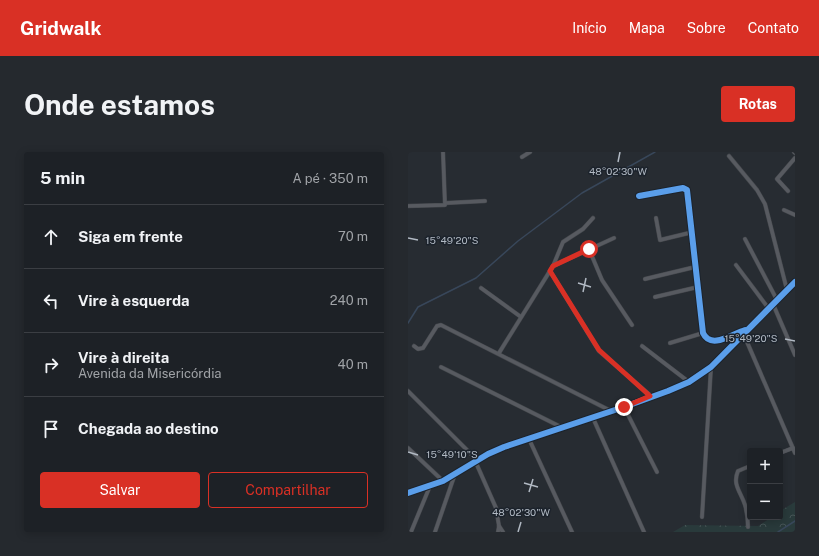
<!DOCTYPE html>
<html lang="pt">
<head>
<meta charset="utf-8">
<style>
	body { margin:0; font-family:"Public Sans",sans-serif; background:#25292e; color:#f1f3f6 }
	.controls { position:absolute; right:12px; bottom:12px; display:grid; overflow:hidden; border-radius:4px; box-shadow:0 2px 10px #0003 }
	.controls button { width:36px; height:36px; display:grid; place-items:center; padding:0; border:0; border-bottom:1px solid #3b3e43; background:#1d2126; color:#f1f3f6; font:20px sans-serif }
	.stop { position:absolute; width:12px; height:12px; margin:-9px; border:3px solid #d93025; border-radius:50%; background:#fff }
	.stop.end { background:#d93025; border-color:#fff; box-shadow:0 1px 4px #0008 }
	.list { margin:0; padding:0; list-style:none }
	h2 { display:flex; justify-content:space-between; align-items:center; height:52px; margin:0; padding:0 16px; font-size:17px }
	h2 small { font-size:13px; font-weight:400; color:#a0a3a7 }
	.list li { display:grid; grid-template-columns:26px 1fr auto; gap:12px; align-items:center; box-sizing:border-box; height:64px; padding:0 16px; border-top:1px solid #3b3e43 }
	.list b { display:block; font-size:15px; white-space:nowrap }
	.list p { margin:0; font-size:13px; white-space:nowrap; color:#a0a3a7 }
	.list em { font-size:13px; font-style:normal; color:#a0a3a7 }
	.actions { display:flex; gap:8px; padding:12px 16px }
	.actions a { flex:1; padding:9px 0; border:1px solid #d93025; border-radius:4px; text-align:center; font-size:14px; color:#d93025 }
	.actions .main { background:#d93025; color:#fff }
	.icon { flex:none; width:22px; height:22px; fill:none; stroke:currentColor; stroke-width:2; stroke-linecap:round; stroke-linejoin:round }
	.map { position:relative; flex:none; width:387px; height:380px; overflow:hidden; border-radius:4px }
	header { display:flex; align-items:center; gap:24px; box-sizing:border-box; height:56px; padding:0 20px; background:#d93025; color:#fff }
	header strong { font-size:19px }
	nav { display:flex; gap:22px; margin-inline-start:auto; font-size:14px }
	.intro { display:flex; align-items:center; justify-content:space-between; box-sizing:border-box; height:96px; padding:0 24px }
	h1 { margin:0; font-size:28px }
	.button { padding:10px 18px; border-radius:4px; background:#d93025; color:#fff; font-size:14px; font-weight:700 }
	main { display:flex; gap:24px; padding:0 24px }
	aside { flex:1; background:#1d2126; border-radius:4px; box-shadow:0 2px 10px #0003 }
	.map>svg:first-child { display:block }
</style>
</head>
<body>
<header>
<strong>Gridwalk</strong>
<nav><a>Início</a><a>Mapa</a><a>Sobre</a><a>Contato</a></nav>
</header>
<div class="intro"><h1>Onde estamos</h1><a class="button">Rotas</a></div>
<main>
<aside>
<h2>5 min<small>A pé · 350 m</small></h2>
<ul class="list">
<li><svg class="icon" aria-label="ahead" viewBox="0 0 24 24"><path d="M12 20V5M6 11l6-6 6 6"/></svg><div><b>Siga em frente</b></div><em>70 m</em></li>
<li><svg class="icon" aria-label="left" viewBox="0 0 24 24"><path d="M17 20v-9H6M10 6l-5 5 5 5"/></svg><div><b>Vire à esquerda</b></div><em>240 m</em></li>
<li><svg class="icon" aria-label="right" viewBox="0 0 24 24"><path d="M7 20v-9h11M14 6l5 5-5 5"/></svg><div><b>Vire à direita</b><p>Avenida da Misericórdia</p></div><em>40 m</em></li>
<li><svg class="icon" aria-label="arrive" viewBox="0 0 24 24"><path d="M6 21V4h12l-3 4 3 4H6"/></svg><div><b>Chegada ao destino</b></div></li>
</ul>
<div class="actions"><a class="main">Salvar</a><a>Compartilhar</a></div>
</aside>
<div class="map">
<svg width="387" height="380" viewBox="0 0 387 380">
	<defs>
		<pattern id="forest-crowns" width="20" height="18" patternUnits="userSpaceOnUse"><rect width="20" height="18" fill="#293a3b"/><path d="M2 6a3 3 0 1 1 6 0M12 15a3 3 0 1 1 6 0" fill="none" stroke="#465456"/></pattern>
	</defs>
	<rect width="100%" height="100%" fill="#272c32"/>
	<path fill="url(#forest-crowns)" d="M387,350v30h-122l12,-7 73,1 14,-9h8v-6z"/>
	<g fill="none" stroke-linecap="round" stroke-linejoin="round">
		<g stroke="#38475a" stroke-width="1.5">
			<path d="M0,171l10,-16 58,-29 42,-37 64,-48 73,-41"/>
			<path d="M370,380l17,-11"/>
		</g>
		<defs>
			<g id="minor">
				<path d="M386,0l1,1"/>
				<path d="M321,4l28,34 8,14 22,86"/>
				<path d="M114,5l8,-5"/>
				<path d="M380,39l-11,-12 18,-21"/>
				<path d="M231,44l47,-8 7,44 10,101c8,19 33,-1 46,-5"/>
				<path d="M38,51l39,-2"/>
				<path d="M0,54l37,-1 -2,-53"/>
				<path d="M376,58l11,5"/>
				<path d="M248,66l4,22 33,-8"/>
				<path d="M337,87l32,61"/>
				<path d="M181,97l13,31 30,45"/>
				<path d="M328,113l33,44"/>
				<path d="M145,114l61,-28"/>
				<path d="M142,119l49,80 52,45"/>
				<path d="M237,127l50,-12"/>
				<path d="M73,136l40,29"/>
				<path d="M247,145l43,-10"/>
				<path d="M365,152l22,51"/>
				<path d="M336,183l51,118"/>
				<path d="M262,191l33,-10"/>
				<path d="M6,194l4,3 5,-1 14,-22 4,-1 170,86"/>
				<path d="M234,194l47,36"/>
				<path d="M91,201l54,-87 10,-24 20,-13 10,-11"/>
				<path d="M33,215l120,60"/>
				<path d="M0,239l65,65 23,52 3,18 -1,6"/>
				<path d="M216,255l33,65"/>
				<path d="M185,266l51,114"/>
				<path d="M121,287l43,93"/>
				<path d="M0,296l35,33"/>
				<path d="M372,301l13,-5"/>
				<path d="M294,365l9,-150"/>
				<path d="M91,374l4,6"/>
				<path d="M340,375c0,-7 -1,-15 -3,-22 -4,-13 -13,-20 -7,-34l12,-5"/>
				<path d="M3,380l19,-46"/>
				<path d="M27,380l20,-58"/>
			</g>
			<path id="tertiary" d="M0,341l35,-12 45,-27 16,-7 120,-40 44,-16 21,-9 22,-15 84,-85"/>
		</defs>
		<use href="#minor" stroke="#45484d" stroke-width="4.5"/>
		<use href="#tertiary" stroke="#45484d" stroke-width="5.5"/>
		<use href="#minor" stroke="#575a60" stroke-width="3.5"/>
		<use href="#tertiary" stroke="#575a60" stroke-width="4.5"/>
		<defs>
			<g id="cycleway">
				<path d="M231,44l44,-8 4,2 16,143c8,17 29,1 42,-3"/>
				<path d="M0,341l35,-12 45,-27 16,-7 120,-40 44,-16 21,-9 22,-15 84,-85"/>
			</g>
		</defs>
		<use href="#cycleway" stroke="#1c232c" stroke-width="8"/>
		<use href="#cycleway" stroke="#5a9eea" stroke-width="6"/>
	</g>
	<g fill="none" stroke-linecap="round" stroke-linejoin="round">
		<path stroke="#d93025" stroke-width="5" d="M181,97l-36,17 -3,5 49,79 51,46 -26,11"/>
	</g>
	<path fill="none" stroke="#b1b9c3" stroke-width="1.5" d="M210,10l2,-10M0,86l10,2M170,131l13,4M175,140l3,-14M377,187l10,2M0,300l10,3M116,331l14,4M121,340l4,-13M110,380l3,-10"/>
	<g font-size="10" text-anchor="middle" fill="#b1b9c3" stroke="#1c232c" stroke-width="3" stroke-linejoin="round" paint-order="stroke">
		<text x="210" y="23">48°02'30"W</text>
		<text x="44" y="92">15°49'20"S</text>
		<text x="343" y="190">15°49'20"S</text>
		<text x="44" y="306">15°49'10"S</text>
		<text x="113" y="364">48°02'30"W</text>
	</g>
</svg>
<div class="controls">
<button>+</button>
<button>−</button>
</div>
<div class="stop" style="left:181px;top:97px"></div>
<div class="stop end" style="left:216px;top:255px"></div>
</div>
</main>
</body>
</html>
